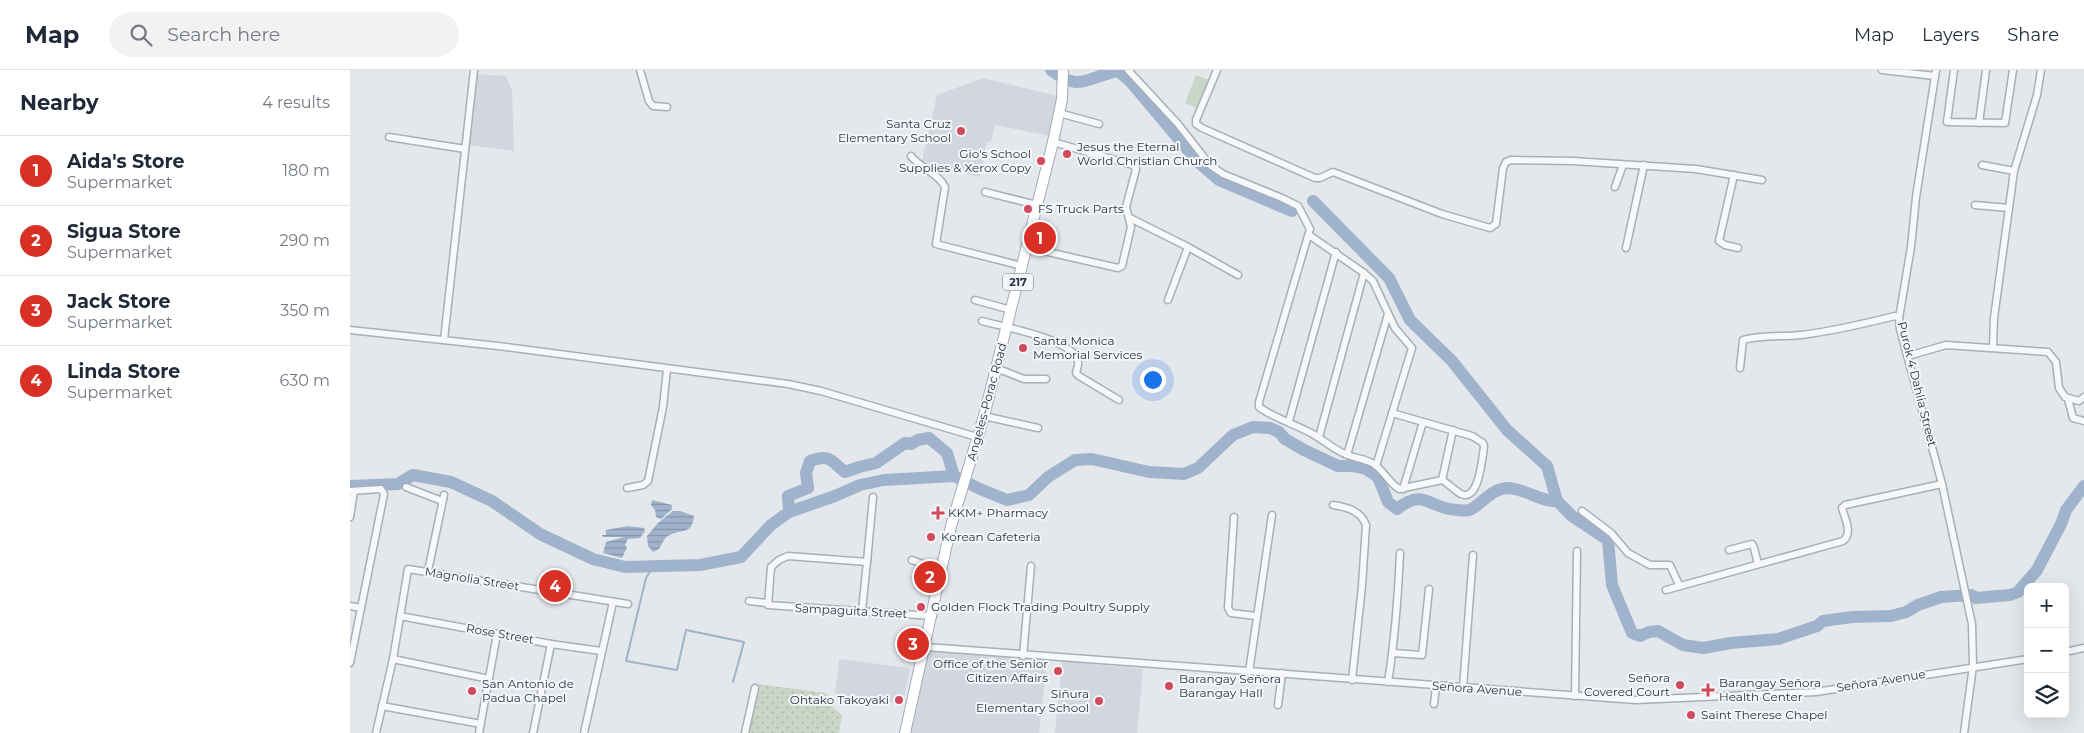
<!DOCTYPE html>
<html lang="en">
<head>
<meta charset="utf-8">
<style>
	body { margin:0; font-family:Montserrat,sans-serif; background:#f2f2f3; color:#1f2937 }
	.controls { position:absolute; right:15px; bottom:15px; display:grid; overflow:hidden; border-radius:8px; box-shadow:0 5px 20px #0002 }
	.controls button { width:45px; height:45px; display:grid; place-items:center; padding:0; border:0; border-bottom:1px solid #e0e1e3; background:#fff; color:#1f2937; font:25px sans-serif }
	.you { position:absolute; left:802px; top:309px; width:18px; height:18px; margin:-12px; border:4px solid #fff; border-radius:50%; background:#1a73e8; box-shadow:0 0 0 8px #1a73e833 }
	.badge { display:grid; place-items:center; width:32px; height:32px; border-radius:50%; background:#d93025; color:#fff; font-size:16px; font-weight:700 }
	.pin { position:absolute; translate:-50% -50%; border:2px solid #fff; box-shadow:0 1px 5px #0006 }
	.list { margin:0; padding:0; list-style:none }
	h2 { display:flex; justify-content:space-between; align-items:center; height:65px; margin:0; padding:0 20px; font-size:21px }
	h2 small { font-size:16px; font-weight:400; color:#747a83 }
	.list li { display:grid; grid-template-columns:32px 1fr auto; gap:15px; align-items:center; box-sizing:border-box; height:70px; padding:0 20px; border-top:1px solid #e0e1e3 }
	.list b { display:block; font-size:19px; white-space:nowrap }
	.list p { margin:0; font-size:16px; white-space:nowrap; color:#747a83 }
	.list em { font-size:16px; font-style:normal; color:#747a83 }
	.icon { flex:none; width:28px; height:28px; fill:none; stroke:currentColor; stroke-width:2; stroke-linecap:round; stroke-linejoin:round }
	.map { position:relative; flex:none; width:1734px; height:663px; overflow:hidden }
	header { display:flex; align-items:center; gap:30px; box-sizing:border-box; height:70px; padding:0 25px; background:#fff; border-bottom:1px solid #e0e1e3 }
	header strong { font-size:24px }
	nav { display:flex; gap:28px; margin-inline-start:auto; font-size:18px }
	.search { width:350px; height:45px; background:#f2f2f3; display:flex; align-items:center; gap:12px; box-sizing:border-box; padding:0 18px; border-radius:28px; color:#747a83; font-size:19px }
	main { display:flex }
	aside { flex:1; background:#fff }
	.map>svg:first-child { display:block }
</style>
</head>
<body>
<header>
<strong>Map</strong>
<div class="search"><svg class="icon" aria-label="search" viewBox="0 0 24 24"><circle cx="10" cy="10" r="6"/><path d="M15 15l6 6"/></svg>Search here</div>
<nav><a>Map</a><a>Layers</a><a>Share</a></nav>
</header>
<main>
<aside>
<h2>Nearby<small>4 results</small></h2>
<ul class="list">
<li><span class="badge">1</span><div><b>Aida's Store</b><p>Supermarket</p></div><em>180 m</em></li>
<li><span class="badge">2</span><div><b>Sigua Store</b><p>Supermarket</p></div><em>290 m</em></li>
<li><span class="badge">3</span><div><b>Jack Store</b><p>Supermarket</p></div><em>350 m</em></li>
<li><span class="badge">4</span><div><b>Linda Store</b><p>Supermarket</p></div><em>630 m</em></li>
</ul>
</aside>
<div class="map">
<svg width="1734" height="663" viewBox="0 0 1734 663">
	<defs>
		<pattern id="park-dots" width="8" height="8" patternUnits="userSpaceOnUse" patternTransform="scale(1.25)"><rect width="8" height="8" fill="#c9d6c5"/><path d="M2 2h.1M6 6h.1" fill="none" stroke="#adb8ab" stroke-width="1.8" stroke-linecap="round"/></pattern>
		<pattern id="water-rules" width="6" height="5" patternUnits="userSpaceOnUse" patternTransform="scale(1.25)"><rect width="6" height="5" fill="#9fb4cc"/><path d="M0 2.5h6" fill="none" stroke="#8293a7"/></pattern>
	</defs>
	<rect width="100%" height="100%" fill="#e4e7ec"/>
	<g fill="#d2d6de">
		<path d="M126,4l30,2 6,15 2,60 -46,-6z"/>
		<path d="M633,8l74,18 -7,40 -55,-11 -4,17h-4l-7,35 -59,-12 16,-70z"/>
		<path d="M578,580l119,11 -8,72h-129z"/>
		<path d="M489,589l71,9 -7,36 -68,-10z"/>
		<path d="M712,591l81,8 -6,64h-82z"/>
	</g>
	<path fill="url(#park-dots)" d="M408,614l67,9 4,3 -2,6 15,13 -3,18h-90z"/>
	<path fill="#c9d6c5" d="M846,5l15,6 -11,28 -15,-6z"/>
	<g fill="url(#water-rules)">
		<path d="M302,430l20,5v4l-11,10 -5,-2 -1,-7 -4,-5z"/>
		<path d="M323,441h7l14,5c-2,20 -13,12 -26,20 -5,3 -6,9 -9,13l-6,3 -5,-6 -1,-10 11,-13z"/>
		<path d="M278,456l16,2 1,3 -5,7 -12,1 -3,6 2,2 -5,11 -19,-5 3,-11 18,-5h-21l-1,-2h4v-5z"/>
	</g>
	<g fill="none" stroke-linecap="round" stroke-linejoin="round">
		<path stroke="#9fb4cc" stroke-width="2" d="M304,496l-8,12 -20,83 51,9 9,-40 58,12 -11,40"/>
		<g stroke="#9fb4cc" stroke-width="12">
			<path d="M701,0c30,23 35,7 67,1l12,10 68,81 21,18 73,31"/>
			<path d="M963,131l76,77 21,42 42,41 55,69 40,36 10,35"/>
			<path d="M0,416l48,-2 15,-9 38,7 41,19 48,33 53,25 32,8 75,-2 41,-8 30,-32 18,-13 -1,-16 20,-8 -2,-15 4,-12c20,-7 20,-1 35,11l14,-5 17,-4 29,-20 6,1 7,-4 11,-2 18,15 7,23 26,13 27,11 22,-5 19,-18 27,-17 17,-1 57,13 35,2 14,-6 35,-33 20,-8 17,1 9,4 6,7 19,11 34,16h14l14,3 12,8 10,25 9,7c28,-22 32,0 60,1 3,0 9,1 12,0 12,-4 21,-22 40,-22 16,1 35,15 48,13l15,15 36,24 4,45 20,48 8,3 9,-4 9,-1 25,14 20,3 28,-5 47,-4 39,-13 6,-5 29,-4 39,-1 15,-4 12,-7 23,-8 30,-2 5,3 34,-3 8,-3 19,-22 24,-46 5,-14 18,-24"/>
			<path d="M439,442l46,-16 25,-11 24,-5 70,-4"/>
		</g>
		<defs>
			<g id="street">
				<path d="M290,0l9,31 4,5 14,1"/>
				<path d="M778,0l50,54 32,41 13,9 59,24 16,8 12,23 -51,173v5c15,11 35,17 52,26 11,6 21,15 32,20 9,5 20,5 29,10 12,7 16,19 27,26l43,-9c7,4 12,10 19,14 18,8 21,-35 23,-47l-1,-4 -11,-7 -80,-23"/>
				<path d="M867,0l-21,50v4l6,4 113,50h5l13,-6 109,42 48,14 6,-4 7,-56 3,-6 5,-2 62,1 123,8 66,11"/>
				<path d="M1532,0l53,6"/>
				<path d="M1586,0l-20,127 -5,50 -12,71 1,11 42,155 30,140 1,42 -9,67"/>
				<path d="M1604,0l-7,52 58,1 8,-53"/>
				<path d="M709,43l40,11"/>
				<path d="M1629,53l7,-53"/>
				<path d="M39,67l76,12"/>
				<path d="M561,86c9,12 28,18 34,31l-9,57 86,22"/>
				<path d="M1632,95l32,6"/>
				<path d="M1384,105l-15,66 6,4 13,3"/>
				<path d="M1265,117l8,-22"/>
				<path d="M635,122l52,13"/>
				<path d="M1625,135l34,3"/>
				<path d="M780,148l58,29 -20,53"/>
				<path d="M959,165l55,38 9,8 22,47 17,20 -36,118"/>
				<path d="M676,177l92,21 4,-2 9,-39 -5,-20 9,-34 1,-4 -3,-4 -80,-23"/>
				<path d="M838,177l50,28"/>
				<path d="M1276,178l18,-83"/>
				<path d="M625,230l36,10"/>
				<path d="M632,251c22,6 84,17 95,37 3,5 0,10 -1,15l3,3 40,24"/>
				<path d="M0,260l148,16 290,38 33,7 156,46"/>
				<path d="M94,270l30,-270"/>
				<path d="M1643,277l1,-29 20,-147 23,-76 4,-25"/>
				<path d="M1558,286l38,-11 102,7 8,10 3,26 6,9 14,4 5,-4"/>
				<path d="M646,298l28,11h22"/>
				<path d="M1390,298l3,-28c19,-5 38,-3 58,-5 33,-4 62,-11 94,-19l4,2"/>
				<path d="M1718,329l5,19 11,3"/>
				<path d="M634,346l54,12"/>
				<path d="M939,351l47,-169"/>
				<path d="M969,367l45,-164"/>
				<path d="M997,385l41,-141"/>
				<path d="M1092,410l11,-50"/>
				<path d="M56,417l36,14"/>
				<path d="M277,418l16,-3 5,-4 15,-74 4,-38"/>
				<path d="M1053,419l20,-67"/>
				<path d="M0,421l31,-2 3,5 -23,114 -11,-2"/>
				<path d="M983,435c14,2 28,6 33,20l-4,61 -10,94"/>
				<path d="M1232,441l29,22 17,20 22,12h20l9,20"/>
				<path d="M0,447l4,-26"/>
				<path d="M884,447l-6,91 3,5 25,3"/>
				<path d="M1379,480l23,-6 2,4 4,16"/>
				<path d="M562,490l29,11"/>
				<path d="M517,492l6,-65"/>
				<path d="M78,501l16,-76"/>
				<path d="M1316,520l177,-49c10,-8 2,-22 -1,-33l3,-3 97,-21"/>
				<path d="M399,531l18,2"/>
				<path d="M512,540l5,-48 -79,-6 -9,4 -8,7 -3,38 165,11"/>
				<path d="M50,546l151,28 50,7"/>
				<path d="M576,577l710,53 180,-8 212,-33"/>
				<path d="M1715,582l19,-4"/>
				<path d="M1043,583l29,2 7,-66"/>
				<path d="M673,586l8,-90"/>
				<path d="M43,589l96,20"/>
				<path d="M0,593l11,-55"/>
				<path d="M899,602l23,-157"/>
				<path d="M1038,612c7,-43 10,-85 12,-129"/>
				<path d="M1113,618l10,-133"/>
				<path d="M1225,626l2,-145"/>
				<path d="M1084,634l2,-18"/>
				<path d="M928,635l4,-32"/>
				<path d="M32,636l99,18"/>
				<path d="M26,663l17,-74 15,-90 220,35"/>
				<path d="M129,663l18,-99"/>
				<path d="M183,663l18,-89"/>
				<path d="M234,663l29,-131"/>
				<path d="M395,663l10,-45"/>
			</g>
			<path id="primary" d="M555,663l46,-207 33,-110 69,-274 9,-43 1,-29"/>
		</defs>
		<use href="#street" stroke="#a9aeb7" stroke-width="9"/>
		<use href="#primary" stroke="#a3abb8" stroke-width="12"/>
		<use href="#street" stroke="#f7f8fa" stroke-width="6"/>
		<use href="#primary" stroke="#fff" stroke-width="10"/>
	</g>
	<g fill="#d1495b" stroke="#f4f6f9" stroke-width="2">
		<circle cx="611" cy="61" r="5"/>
		<circle cx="717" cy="84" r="5"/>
		<circle cx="691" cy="91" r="5"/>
		<circle cx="678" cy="139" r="5"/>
		<circle cx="673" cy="278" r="5"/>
		<path d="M585.5 435.5h5v5h5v5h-5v5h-5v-5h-5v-5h5z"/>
		<circle cx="581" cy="467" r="5"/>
		<circle cx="571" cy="537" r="5"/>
		<circle cx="708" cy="601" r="5"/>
		<circle cx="1330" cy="615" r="5"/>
		<circle cx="819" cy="616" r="5"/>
		<path d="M1355.5 612.5h5v5h5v5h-5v5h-5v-5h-5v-5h5z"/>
		<circle cx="122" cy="621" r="5"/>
		<circle cx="549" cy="630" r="5"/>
		<circle cx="749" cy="631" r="5"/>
		<circle cx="1341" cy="645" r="5"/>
	</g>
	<g text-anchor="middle" stroke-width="4" stroke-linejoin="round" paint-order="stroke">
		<rect fill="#f4f6f9" stroke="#676e7b" stroke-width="1" x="653" y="203.5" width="30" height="17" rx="4"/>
		<g font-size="11" font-weight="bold" fill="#2b3445">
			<text x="668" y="216">217</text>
		</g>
		<g font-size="12" fill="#2b3445" stroke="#f4f6f9" text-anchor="start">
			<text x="601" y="58" text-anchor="end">Santa Cruz<tspan x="601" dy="14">Elementary School</tspan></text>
			<text x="727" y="81">Jesus the Eternal<tspan x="727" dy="14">World Christian Church</tspan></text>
			<text x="681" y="88" text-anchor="end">Gio's School<tspan x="681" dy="14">Supplies &amp; Xerox Copy</tspan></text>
			<text x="688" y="143">FS Truck Parts</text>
			<text x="683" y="275">Santa Monica<tspan x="683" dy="14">Memorial Services</tspan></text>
			<text x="598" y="447">KKM+ Pharmacy</text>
			<text x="591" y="471">Korean Cafeteria</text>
			<text x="581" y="541">Golden Flock Trading Poultry Supply</text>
			<text x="698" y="598" text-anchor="end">Office of the Senior<tspan x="698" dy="14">Citizen Affairs</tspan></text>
			<text x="1320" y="612" text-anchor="end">Señora<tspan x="1320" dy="14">Covered Court</tspan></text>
			<text x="829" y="613">Barangay Señora<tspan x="829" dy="14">Barangay Hall</tspan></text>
			<text x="1369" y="617">Barangay Señora<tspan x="1369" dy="14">Health Center</tspan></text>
			<text x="132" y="618">San Antonio de<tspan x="132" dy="14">Padua Chapel</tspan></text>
			<text x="739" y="628" text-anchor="end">Siñura<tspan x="739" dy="14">Elementary School</tspan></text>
			<text x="539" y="634" text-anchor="end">Ohtako Takoyaki</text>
			<text x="1351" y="649">Saint Therese Chapel</text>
		</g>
		<g font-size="12" fill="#2b3445" stroke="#f4f6f9">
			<text transform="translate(1567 314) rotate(76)" y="4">Purok 4 Dahlia Street</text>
			<text transform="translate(637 332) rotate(-75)" y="4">Angeles-Porac Road</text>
			<text transform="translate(122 509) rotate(9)" y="4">Magnolia Street</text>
			<text transform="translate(501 541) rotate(3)" y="4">Sampaguita Street</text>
			<text transform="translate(150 564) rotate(10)" y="4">Rose Street</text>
			<text transform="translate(1531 611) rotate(-9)" y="4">Señora Avenue</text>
			<text transform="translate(1127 619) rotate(4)" y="4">Señora Avenue</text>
		</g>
	</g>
</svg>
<div class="controls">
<button>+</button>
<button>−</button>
<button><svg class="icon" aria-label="layers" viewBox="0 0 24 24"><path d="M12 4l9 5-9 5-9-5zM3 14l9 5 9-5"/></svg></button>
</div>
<div class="you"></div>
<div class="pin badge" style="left:690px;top:168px">1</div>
<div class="pin badge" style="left:580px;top:507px">2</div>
<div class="pin badge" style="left:563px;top:574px">3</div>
<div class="pin badge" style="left:205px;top:516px">4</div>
</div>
</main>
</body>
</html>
